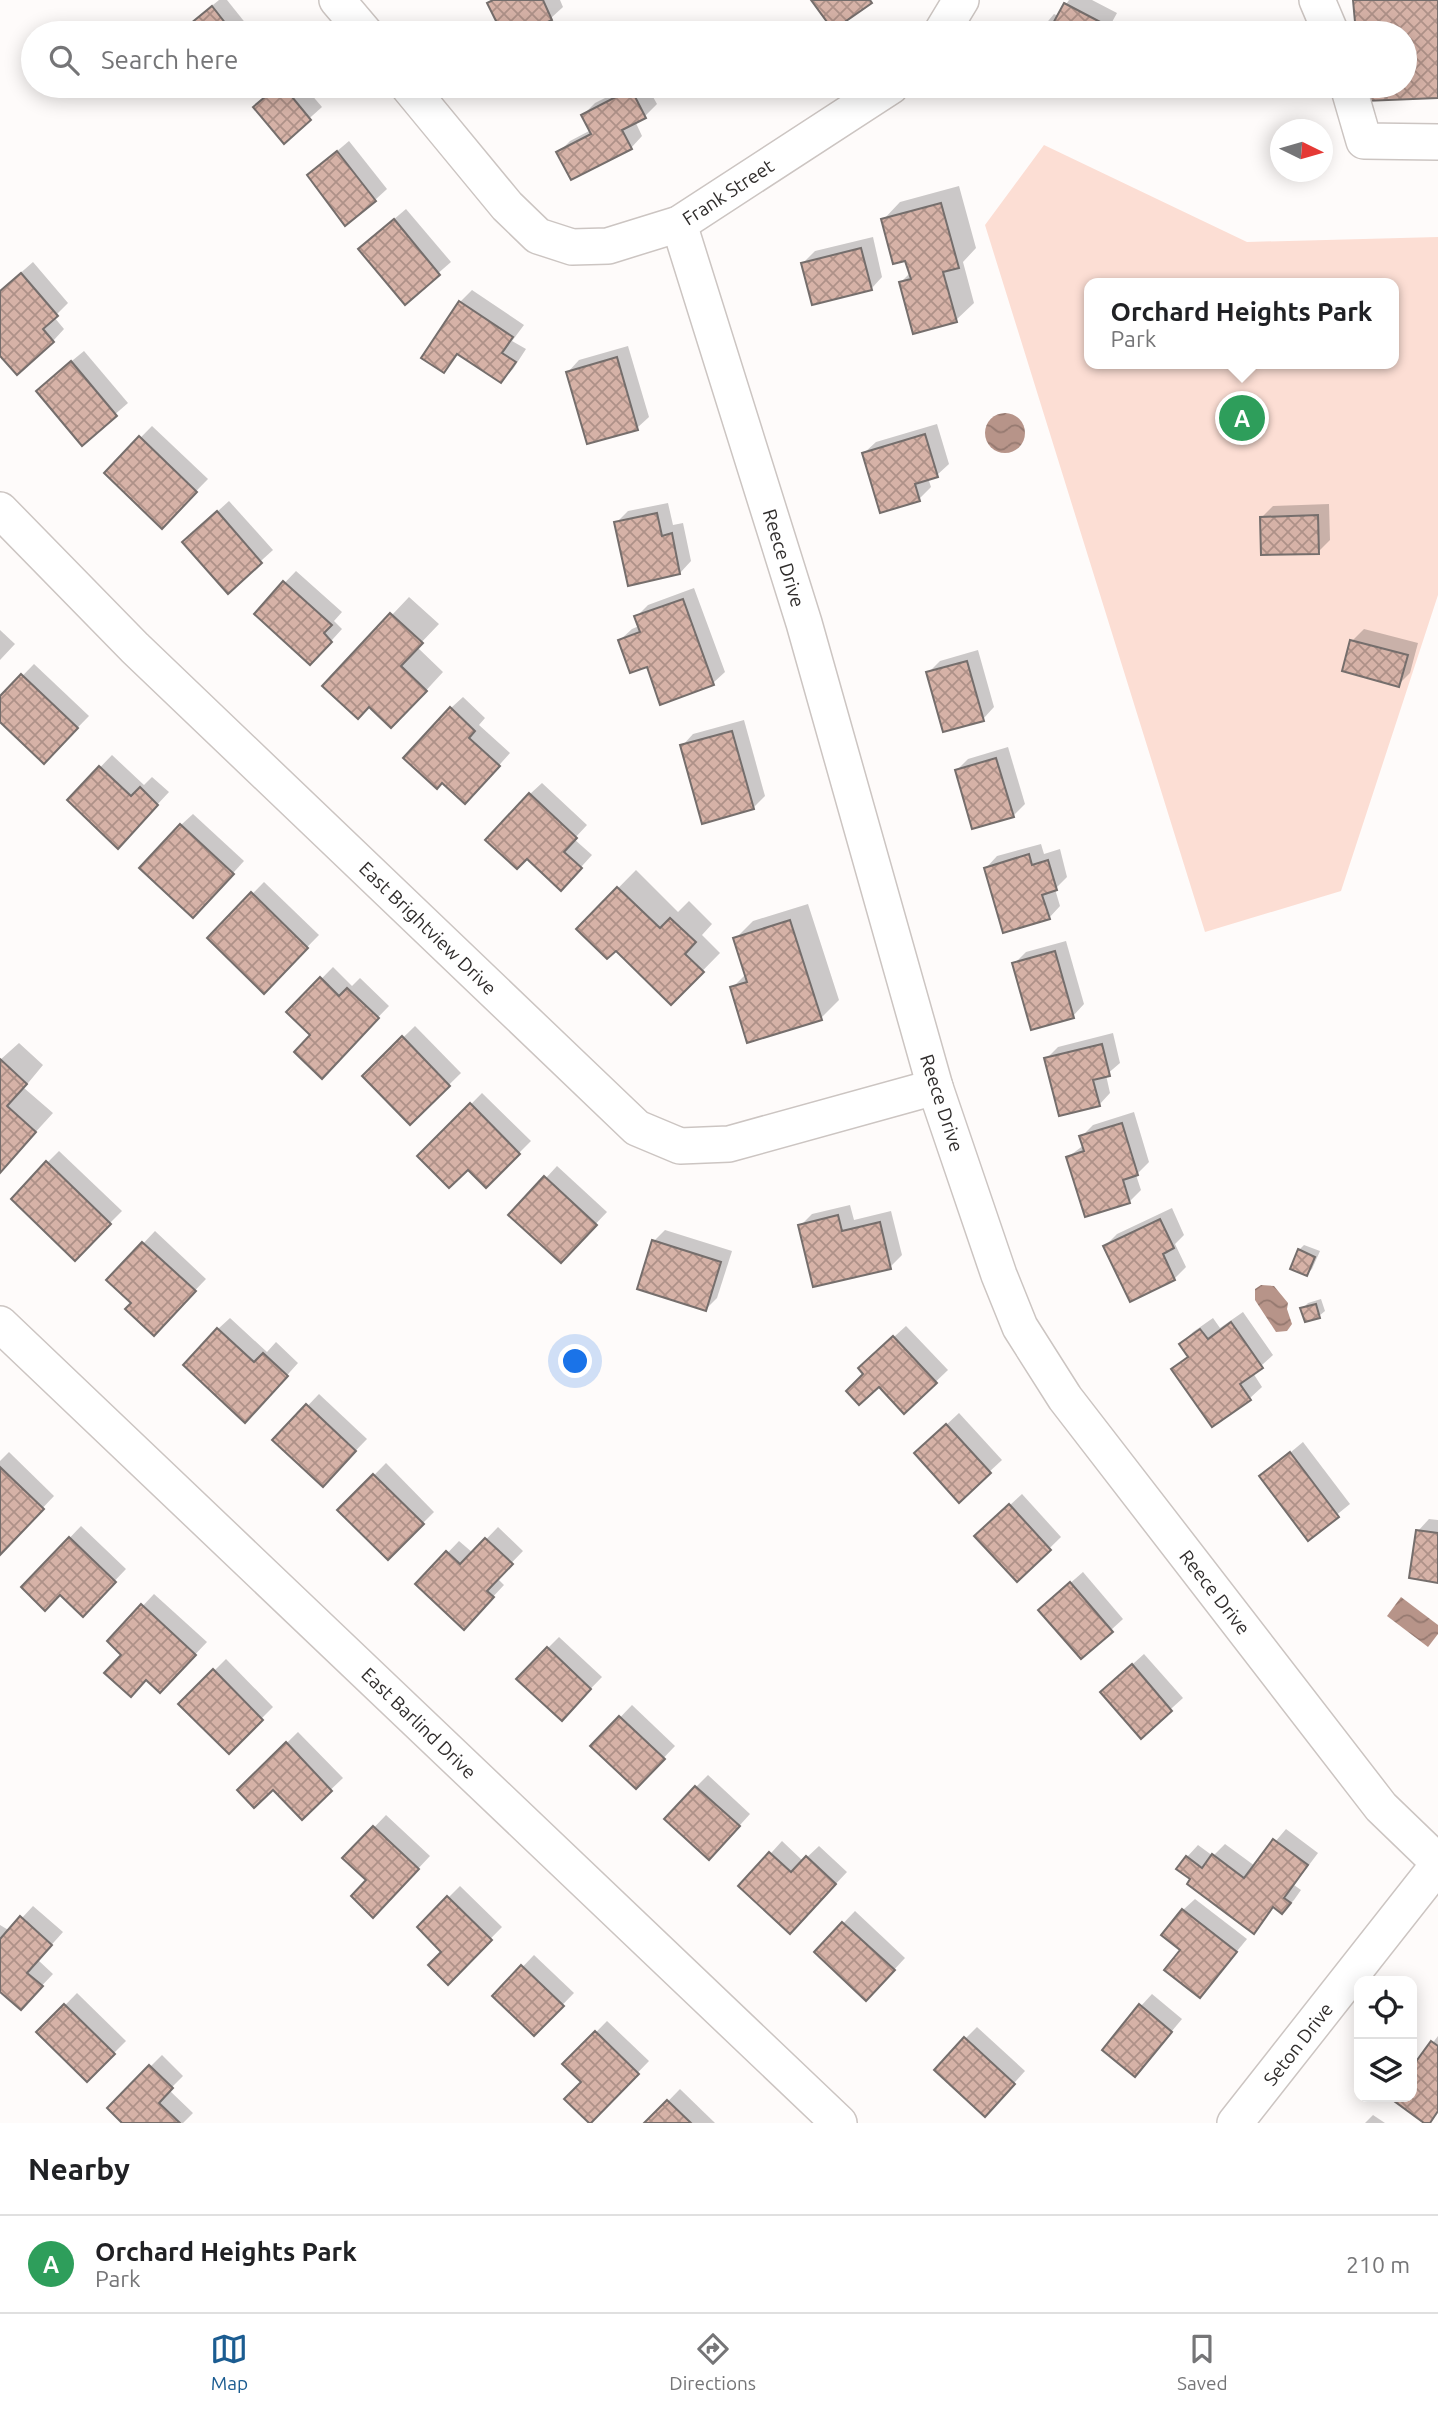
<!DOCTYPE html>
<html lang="en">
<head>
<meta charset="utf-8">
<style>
	body { margin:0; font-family:Ubuntu,sans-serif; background:#f2f2f2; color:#202124 }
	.controls { position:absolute; right:21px; bottom:21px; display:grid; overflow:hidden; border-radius:14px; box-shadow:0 4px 18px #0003 }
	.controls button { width:63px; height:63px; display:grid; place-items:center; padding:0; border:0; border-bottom:2px solid #e0e0e0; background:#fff; color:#202124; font:35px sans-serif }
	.compass { position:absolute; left:1270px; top:119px; width:63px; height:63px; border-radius:50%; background:#fff; box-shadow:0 4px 18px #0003; rotate:95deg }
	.you { position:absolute; left:576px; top:1362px; width:24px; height:24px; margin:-18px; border:5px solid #fff; border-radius:50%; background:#1a73e8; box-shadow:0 0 0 10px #1a73e833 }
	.badge { display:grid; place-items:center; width:46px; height:46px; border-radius:50%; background:#1b5c91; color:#fff; font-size:23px; font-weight:700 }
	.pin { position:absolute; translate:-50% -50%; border:4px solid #fff; box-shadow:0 2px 7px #0006 }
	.popup { position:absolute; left:1084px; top:278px; width:315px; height:91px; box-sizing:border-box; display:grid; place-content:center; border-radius:14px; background:#fff; filter:drop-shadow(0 2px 5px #0005); font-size:23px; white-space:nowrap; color:#757577 }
	.popup b { font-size:26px; color:#202124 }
	.popup::after { content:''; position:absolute; left:50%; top:100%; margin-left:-14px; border:14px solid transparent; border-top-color:#fff }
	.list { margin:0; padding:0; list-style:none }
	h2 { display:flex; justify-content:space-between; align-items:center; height:91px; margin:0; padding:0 28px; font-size:30px }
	h2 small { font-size:23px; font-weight:400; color:#757577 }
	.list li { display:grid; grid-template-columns:46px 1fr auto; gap:21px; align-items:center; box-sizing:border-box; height:98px; padding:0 28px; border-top:2px solid #e0e0e0 }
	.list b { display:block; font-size:26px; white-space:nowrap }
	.list p { margin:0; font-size:23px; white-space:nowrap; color:#757577 }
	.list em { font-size:23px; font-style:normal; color:#757577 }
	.icon { flex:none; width:38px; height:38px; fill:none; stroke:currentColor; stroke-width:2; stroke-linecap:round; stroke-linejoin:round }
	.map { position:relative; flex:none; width:1438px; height:2123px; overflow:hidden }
	.search { position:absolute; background:#fff; box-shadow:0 4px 18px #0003; left:21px; right:21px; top:21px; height:77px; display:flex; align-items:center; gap:18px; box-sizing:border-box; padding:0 24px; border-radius:38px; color:#757577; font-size:26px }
	.sheet { height:189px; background:#fff }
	nav { display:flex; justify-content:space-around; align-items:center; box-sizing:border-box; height:98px; border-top:2px solid #e0e0e0; background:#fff; font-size:19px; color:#757577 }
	nav a { display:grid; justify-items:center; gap:4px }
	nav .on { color:#1b5c91 }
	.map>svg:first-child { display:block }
</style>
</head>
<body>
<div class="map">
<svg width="1438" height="2123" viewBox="0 0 1438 2123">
	<defs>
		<pattern id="water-waves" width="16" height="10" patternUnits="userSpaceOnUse" patternTransform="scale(1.75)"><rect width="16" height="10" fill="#b79489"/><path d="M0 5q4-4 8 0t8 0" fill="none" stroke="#957970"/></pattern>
		<pattern id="building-cross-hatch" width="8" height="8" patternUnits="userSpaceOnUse" patternTransform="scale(1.75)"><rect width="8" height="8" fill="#d6b2a7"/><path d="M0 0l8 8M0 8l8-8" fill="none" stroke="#ae9188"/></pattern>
	</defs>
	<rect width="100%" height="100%" fill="#fefbfa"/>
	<path fill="#fcded4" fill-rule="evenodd" d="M1044,145l203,97 191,-5v358l-97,296 -136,41 -220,-707zM1090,283h304v81h-304z"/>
	<g fill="url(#water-waves)">
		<circle cx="1005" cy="433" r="20"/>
		<path d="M1261,1285l13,1 14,17 -1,6 5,15 -5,7 -11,1 -21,-32v-11z"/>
		<path d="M1401,1597l37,28v9l-10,13 -41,-31z"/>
	</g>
	<g fill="#0003">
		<path d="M219,0h8l20,25 -8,8h-60z"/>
		<path d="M492,0h68l3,7 -12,11 -31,15h-16l-15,-30z"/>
		<path d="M1069,0h23l25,13 -11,20h-68l16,-19 4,2z"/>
		<path d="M1355,0h83v96l-74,-10h41v-53h-47z"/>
		<path d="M278,86h26l18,21 -38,34 -17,-46z"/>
		<path d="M629,86h18l10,18 -12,12 -10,5 7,15 -11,12 -73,5 12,-12 21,-11 -8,-15 12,-12z"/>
		<path d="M349,141l38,48 -12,11 -66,-25z"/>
		<path d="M959,186l17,62 -13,14 11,41 -18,17 -55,-38 10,-10 -4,-13 -24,-39 17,-18z"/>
		<path d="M406,209l45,53 -46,40 -33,-64z"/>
		<path d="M873,237l9,40 -11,12 -68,-26 12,-12z"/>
		<path d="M33,262l35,41 -14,14 10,12 -11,12 -53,12v-62z"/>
		<path d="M472,290l52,35 -12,16 14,8 -13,20 -12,12 -42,-28 -15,18 -21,-14 37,-55z"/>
		<path d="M628,346l21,71 -12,11 -69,-56 11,-12z"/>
		<path d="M84,351l44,52 -46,40 -32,-64z"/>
		<path d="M937,424l12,40 -12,11 -9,3 3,9 -12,12 -55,-46 12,-11z"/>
		<path d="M152,426l56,53 -46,47 -56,-53z"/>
		<path d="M229,501l44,49 -45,41 -32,-60z"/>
		<path d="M668,503l5,22 10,-2 8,38 -11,12 -64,-50 12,-12z"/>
		<path d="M1329,504l1,36 -12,12 -56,-35 11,-11z"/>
		<path d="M296,571l46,41 -8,9 8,8 -20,22 -66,-38z"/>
		<path d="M694,588l31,84 -12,11 -93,-43 12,-11 7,-3 -3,-9 12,-12z"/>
		<path d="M409,597l30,27 -22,23 26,25 -34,37 -39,-4 -45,-19z"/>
		<path d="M1364,629l54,14 -8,30 -12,12 -46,-44z"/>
		<path d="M0,630l15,14 -15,16z"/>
		<path d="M978,650l16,57 -11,12 -55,-46 12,-12z"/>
		<path d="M34,664l55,52 -45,46 -44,-42v-21z"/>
		<path d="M463,697l22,21 -6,7 31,28 -33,37 -26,-82z"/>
		<path d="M744,720l21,76 -12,12 -71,-62 11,-12z"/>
		<path d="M1008,747l17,57 -12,12 -56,-46 11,-11z"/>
		<path d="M112,755l32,30 8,-8 17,15 -40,43 -60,-35z"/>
		<path d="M542,783l45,42 -13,14 18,16 -20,22 -42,-83z"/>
		<path d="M193,814l51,47 -39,43 -24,-79z"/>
		<path d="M1041,844l3,10 16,-5 7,28 -12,12 5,17 -11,12 -63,-50 11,-12z"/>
		<path d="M636,870l42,42 11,-11 23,23 -10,11 18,18 -49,50 -55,-55 -38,-19z"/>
		<path d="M264,882l55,53 -55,56 -55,-53z"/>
		<path d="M808,904l31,96 -18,18 -89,-30 14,-14 -11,-35 18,-18z"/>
		<path d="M1066,941l18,63 -11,12 -59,-52 12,-12z"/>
		<path d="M333,967l19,19 8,-8 29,28 -68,70 -9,-41 -23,-23z"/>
		<path d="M415,1026l46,47 -51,50 -46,-47z"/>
		<path d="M1113,1033l7,30 -14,12 4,18 -11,12 -53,-46 12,-12z"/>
		<path d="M19,1043l24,22 -19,23 29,25 -53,58v-111z"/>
		<path d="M482,1093l49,48 -45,45 -18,-19 -48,-11z"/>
		<path d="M1134,1112l15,50 -13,13 5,15 -11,11 -44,14 -18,-58 16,-12 -3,-8 12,-12z"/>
		<path d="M59,1151l63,60 -47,47 -28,-95z"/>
		<path d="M557,1166l50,46 -35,37 -26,-71z"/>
		<path d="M850,1205l4,15 37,-9 11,44 -12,12 -90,-41 12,-12z"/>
		<path d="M1172,1208l12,27 -9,9 11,23 -12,12 -69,-33 12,-12z"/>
		<path d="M665,1230l67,21 -15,47 -11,11 -52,-68z"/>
		<path d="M155,1231l51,48 -52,54 -20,-30 -25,-23z"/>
		<path d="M1304,1245l16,6 -8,18 -5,5 -8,-24z"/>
		<path d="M1321,1299l4,12 -6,5 -13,4 -4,-11 6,-6z"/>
		<path d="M1243,1312l30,43 -20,18 9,14 -12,11 -38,27 -39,-56 16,-14 -8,-11 12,-12 20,-14 7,10z"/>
		<path d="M230,1318l37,34 9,-10 22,21 -41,46 -39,-80z"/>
		<path d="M906,1326l42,44 -44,42 -39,-38 7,-17z"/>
		<path d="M319,1394l48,45 -33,34 -59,-33z"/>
		<path d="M959,1413l43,47 -43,40 -31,-58z"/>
		<path d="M1303,1442l47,62 -42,34 -47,-61z"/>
		<path d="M9,1452l45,44 -54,57v-92z"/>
		<path d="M386,1463l48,49 -46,46 -48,-48z"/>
		<path d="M1022,1494l39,43 -44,43 -29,-55z"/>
		<path d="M1429,1519l9,1v61l-20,-50z"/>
		<path d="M81,1526l45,43 -43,45 -22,-21 -38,-6z"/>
		<path d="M498,1527l25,24 -26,27 7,7 -29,31 -57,-32 41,-43 14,12z"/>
		<path d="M1083,1572l40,47 -12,11 -59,-31z"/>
		<path d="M154,1594l53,48 -35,37 -48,-24 -14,-14z"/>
		<path d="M559,1637l43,40 -29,30 -25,-59z"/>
		<path d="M1144,1654l39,44 -42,38 -27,-55z"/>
		<path d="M226,1659l47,48 -44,44 -48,-47z"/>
		<path d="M632,1705l43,41 -39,41 -43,-41z"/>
		<path d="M298,1732l45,46 -41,39 -29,-30 -34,3z"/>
		<path d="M708,1775l42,39 -29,32 -25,-59z"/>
		<path d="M386,1815l44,41 -45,48 -16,-24 -24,-22z"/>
		<path d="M1286,1829l32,24 -24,32 7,5 -7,10 -12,12 -7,-6 -22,26 -60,-53 -6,-22 11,-12 15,11 12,-12 30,22z"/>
		<path d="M782,1841l21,20 16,-15 28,26 -45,48 -61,-34z"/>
		<path d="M460,1886l42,41 -54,55 -5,-30 -24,-25z"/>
		<path d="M1195,1899l52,40 -47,57 -17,-86z"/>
		<path d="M33,1906l30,26 -25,28 15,14 -21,22 -32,-7v-64l10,6z"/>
		<path d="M855,1911l50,47 -27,29 -62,-35z"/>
		<path d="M534,1955l40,38 -40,41 -39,-38z"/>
		<path d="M77,1993l49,48 -39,39 -48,-48z"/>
		<path d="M1152,1994l30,25 -47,56 6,-69z"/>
		<path d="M607,2021l42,40 -59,61 -6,-40 -19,-18z"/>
		<path d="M977,2027l48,44 -29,32 -31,-64z"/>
		<path d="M1438,2036v77l-11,10 -35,-25 20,-1v-27z"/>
		<path d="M162,2055l21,21 -14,14 24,23 -10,10h-58l-16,-15z"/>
		<path d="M680,2089l35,34h-68z"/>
		<path d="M1373,2115l12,8h-20z"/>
	</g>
	<g fill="url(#building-cross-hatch)" stroke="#756e6c" stroke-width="2">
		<path d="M493,0h50l9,20 -28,13h-22l-15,-30z"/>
		<path d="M811,0h59l2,3 -39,27z"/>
		<path d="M1353,0h85v98l-74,3 -2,-15h43v-53h-49z"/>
		<path d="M1064,3l42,22 -4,8h-66l5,-9 9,5z"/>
		<path d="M212,6l21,27h-54z"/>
		<path d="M278,86h5l28,34 -27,24 -31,-37z"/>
		<path d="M631,89l15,29 -24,12 10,19 -61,31 -15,-28 35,-18 -10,-19z"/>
		<path d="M337,151l39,50 -31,25 -38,-51z"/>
		<path d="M941,203l18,65 -16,4 14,50 -44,12 -14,-52 12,-3 -6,-18 -12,3 -12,-45z"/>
		<path d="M394,219l46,56 -35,30 -47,-56z"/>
		<path d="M861,248l11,42 -60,15 -11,-42z"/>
		<path d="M21,273l37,43 -15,13 11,13 -37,33 -17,-19v-65z"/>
		<path d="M459,301l54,36 -11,16 14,9 -15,21 -44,-29 -13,19 -23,-15z"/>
		<path d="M617,357l21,73 -51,14 -21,-72z"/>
		<path d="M71,361l46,55 -35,30 -46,-55z"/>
		<path d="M925,434l13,43 -23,7 5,17 -40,12 -18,-60z"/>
		<path d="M139,436l58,56 -35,37 -58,-56z"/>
		<path d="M217,511l45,52 -34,31 -46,-52z"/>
		<path d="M657,513l5,23 10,-3 8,41 -52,12 -14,-64z"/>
		<path d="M1318,515l1,39 -58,1 -1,-38z"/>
		<path d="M283,581l49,44 -8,8 8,9 -22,23 -56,-51z"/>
		<path d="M683,599l31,86 -54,20 -13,-38 -17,6 -12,-33 22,-8 -6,-16z"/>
		<path d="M390,613l33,30 -22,23 26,25 -36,37 -22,-21 -11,12 -36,-33z"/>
		<path d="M1350,640l58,15 -9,32 -57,-16z"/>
		<path d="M967,661l17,60 -41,11 -17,-60z"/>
		<path d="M21,674l57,54 -34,36 -44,-42v-26z"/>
		<path d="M450,707l25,24 -6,7 31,28 -35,38 -23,-21 -5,6 -34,-31z"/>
		<path d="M732,731l22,78 -52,15 -22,-79z"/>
		<path d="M996,758l18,59 -42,12 -17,-59z"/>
		<path d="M99,766l32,30 9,-9 18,18 -40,44 -51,-49z"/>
		<path d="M529,793l48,45 -13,14 18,16 -21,23 -34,-32 -10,10 -32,-29z"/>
		<path d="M180,824l54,50 -41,44 -54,-50z"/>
		<path d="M1029,854l3,11 16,-5 9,30 -15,5 8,24 -47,14 -19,-65z"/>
		<path d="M617,887l43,41 10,-10 26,24 -11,12 19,18 -33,33 -55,-54 -9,8 -31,-30z"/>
		<path d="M251,892l57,56 -44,46 -57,-56z"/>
		<path d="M790,920l32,100 -75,23 -17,-56 17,-5 -14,-44z"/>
		<path d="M1055,951l19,67 -43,12 -19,-67z"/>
		<path d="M320,977l19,19 8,-8 32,30 -57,61 -28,-27 16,-17 -24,-23z"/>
		<path d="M402,1036l48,50 -40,39 -48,-49z"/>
		<path d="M1102,1044l8,32 -17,4 7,26 -41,10 -15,-58z"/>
		<path d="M0,1059l27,25 -20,22 29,26 -36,41z"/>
		<path d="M470,1103l50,51 -34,34 -18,-18 -19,18 -32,-32z"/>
		<path d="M1122,1123l16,52 -15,5 7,23 -45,14 -19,-60 18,-6 -5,-15z"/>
		<path d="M46,1161l65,63 -36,37 -64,-62z"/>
		<path d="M544,1176l53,49 -36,38 -53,-48z"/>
		<path d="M838,1215l4,16 38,-9 11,47 -78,18 -15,-62z"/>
		<path d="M1160,1219l14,29 -11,6 12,26 -45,22 -27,-56z"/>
		<path d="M652,1240l69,22 -15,49 -69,-22z"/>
		<path d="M142,1242l54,49 -42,45 -29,-27 6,-6 -25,-23z"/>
		<path d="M1298,1249l17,8 -8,19 -17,-7z"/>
		<path d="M1316,1304l4,14 -15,4 -5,-14z"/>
		<path d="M1231,1322l32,46 -23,16 11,16 -39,27 -41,-58 17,-12 -9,-13 21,-15 8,10z"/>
		<path d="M217,1328l37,34 9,-9 25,23 -43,47 -62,-58z"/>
		<path d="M893,1336l44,47 -33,31 -25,-27 -20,18 -13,-14 17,-17 -5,-6z"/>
		<path d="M306,1404l50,47 -33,36 -51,-47z"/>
		<path d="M946,1424l45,49 -32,30 -45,-50z"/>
		<path d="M1290,1452l49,65 -31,24 -49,-65z"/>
		<path d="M0,1467l44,42 -44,46z"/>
		<path d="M373,1474l51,50 -36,36 -51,-50z"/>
		<path d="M1009,1504l42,46 -34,32 -43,-46z"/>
		<path d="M1416,1530l22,3v50l-29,-5z"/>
		<path d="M69,1537l47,45 -33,35 -23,-22 -15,16 -24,-24z"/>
		<path d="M485,1538l28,26 -26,27 7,6 -30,33 -49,-46 31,-33 14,13z"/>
		<path d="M1070,1582l43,50 -32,27 -43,-49z"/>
		<path d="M141,1604l55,51 -36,38 -14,-13 -15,17 -27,-24 17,-18 -14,-14z"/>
		<path d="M547,1647l44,42 -29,32 -46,-42z"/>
		<path d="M1132,1664l40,47 -31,28 -41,-47z"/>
		<path d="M213,1669l50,51 -34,34 -51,-50z"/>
		<path d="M619,1716l46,43 -29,30 -46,-43z"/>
		<path d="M286,1742l46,49 -30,29 -29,-30 -19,18 -17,-18z"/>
		<path d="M695,1786l45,40 -31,34 -45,-41z"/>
		<path d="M373,1826l46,43 -46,49 -22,-22 15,-16 -24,-22z"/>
		<path d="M1273,1839l35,26 -24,33 7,5 -9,11 -9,-7 -19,27 -67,-50 3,-5 -14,-10 10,-13 16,12 10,-14 32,24z"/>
		<path d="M769,1852l22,20 15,-16 30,28 -46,50 -52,-48z"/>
		<path d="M447,1896l45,44 -44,45 -20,-20 13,-13 -24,-25z"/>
		<path d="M1182,1909l55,43 -37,46 -36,-28 16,-20 -19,-15z"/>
		<path d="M20,1916l32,29 -25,28 16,13 -22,24 -21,-18v-53z"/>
		<path d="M842,1922l53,48 -29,31 -52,-49z"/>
		<path d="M521,1965l43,41 -30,30 -42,-40z"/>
		<path d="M64,2004l51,50 -28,28 -51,-50z"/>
		<path d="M1139,2004l33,28 -37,45 -33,-27z"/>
		<path d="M595,2031l44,43 -48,49h-2l-25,-24 17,-17 -19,-18z"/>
		<path d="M964,2037l51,47 -30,33 -51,-47z"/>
		<path d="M1431,2041l7,5v65l-8,12h-6l-34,-25 22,-1v-30z"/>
		<path d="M149,2065l24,23 -14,15 21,20h-58l-15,-15z"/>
		<path d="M667,2100l24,23h-47z"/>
	</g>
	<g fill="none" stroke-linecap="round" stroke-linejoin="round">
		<defs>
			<g id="minor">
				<path d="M337,0l28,33"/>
				<path d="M1317,0l14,33"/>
				<path d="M941,33l20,-33"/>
				<path d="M408,86l99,120 31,30 34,11 36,-1 71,-22 212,-138"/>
				<path d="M1348,86l16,55 74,1"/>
				<path d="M679,224l125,399 131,464 64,188 21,52 45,71 316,409 57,55"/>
				<path d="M0,510l135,138 502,480 43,18 49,-2 206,-57"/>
				<path d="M0,1324l839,799"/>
				<path d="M1235,2123l203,-258"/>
			</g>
		</defs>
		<use href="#minor" stroke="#ccc5c2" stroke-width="38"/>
		<use href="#minor" stroke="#fff" stroke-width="35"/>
	</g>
	<g text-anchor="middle" stroke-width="5" stroke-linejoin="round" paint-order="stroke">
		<g font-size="19" fill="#312e2d" stroke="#fff">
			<text transform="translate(728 192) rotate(-33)" y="7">Frank Street</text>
			<text transform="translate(784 558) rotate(73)" y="7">Reece Drive</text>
			<text transform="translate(428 928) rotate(44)" y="7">East Brightview Drive</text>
			<text transform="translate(942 1103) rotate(72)" y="7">Reece Drive</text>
			<text transform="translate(1215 1592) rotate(52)" y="7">Reece Drive</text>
			<text transform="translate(419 1723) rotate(44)" y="7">East Barlind Drive</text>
			<text transform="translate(1298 2044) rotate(-52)" y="7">Seton Drive</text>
		</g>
	</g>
</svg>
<div class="controls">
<button><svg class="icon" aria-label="locate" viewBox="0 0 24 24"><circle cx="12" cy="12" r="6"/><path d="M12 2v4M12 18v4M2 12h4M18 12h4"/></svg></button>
<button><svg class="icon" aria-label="layers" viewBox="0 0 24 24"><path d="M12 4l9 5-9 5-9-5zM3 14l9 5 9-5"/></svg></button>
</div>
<svg class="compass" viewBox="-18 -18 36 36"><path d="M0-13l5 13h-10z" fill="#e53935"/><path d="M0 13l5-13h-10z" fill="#757577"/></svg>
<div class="you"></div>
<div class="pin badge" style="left:1242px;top:418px;background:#2e9e5b">A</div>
<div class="popup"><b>Orchard Heights Park</b>Park</div>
<div class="search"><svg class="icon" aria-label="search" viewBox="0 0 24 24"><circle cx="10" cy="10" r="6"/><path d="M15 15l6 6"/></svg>Search here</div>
</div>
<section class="sheet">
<h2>Nearby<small></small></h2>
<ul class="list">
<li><span class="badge" style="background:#2e9e5b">A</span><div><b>Orchard Heights Park</b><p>Park</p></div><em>210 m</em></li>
</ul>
</section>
<nav>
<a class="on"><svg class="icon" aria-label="map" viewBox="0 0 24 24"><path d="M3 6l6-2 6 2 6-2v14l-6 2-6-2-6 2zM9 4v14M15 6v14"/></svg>Map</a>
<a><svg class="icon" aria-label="directions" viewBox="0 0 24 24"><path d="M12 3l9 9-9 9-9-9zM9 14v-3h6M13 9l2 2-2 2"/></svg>Directions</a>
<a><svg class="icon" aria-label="saved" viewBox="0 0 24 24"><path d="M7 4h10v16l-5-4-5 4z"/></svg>Saved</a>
</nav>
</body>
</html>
